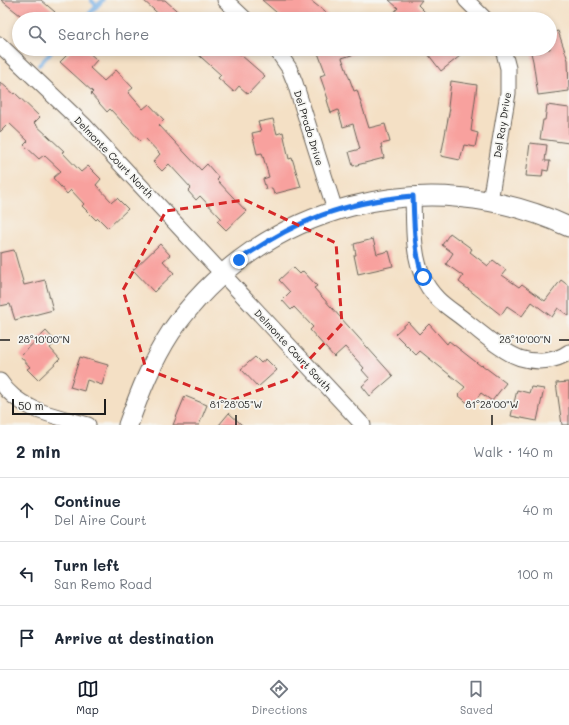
<!DOCTYPE html>
<html lang="en">
<head>
<meta charset="utf-8">
<style>
	body { margin:0; font-family:Mali,sans-serif; background:#f6f6f7; color:#1f2937 }
	.scale { position:absolute; left:12px; bottom:10px; width:94px; box-sizing:border-box; padding-left:4px; border:2px solid #1c1c1c; border-top:0; font-size:11px; line-height:14px; white-space:nowrap; color:#1c1c1c; -webkit-text-stroke:3px #f6f6f2; paint-order:stroke }
	.stop { position:absolute; width:12px; height:12px; margin:-9px; border:3px solid #1a73e8; border-radius:50%; background:#fff }
	.stop.end { background:#1a73e8; border-color:#fff; box-shadow:0 1px 4px #0008 }
	.list { margin:0; padding:0; list-style:none }
	h2 { display:flex; justify-content:space-between; align-items:center; height:52px; margin:0; padding:0 16px; font-size:17px }
	h2 small { font-size:13px; font-weight:400; color:#747a83 }
	.list li { display:grid; grid-template-columns:26px 1fr auto; gap:12px; align-items:center; box-sizing:border-box; height:64px; padding:0 16px; border-top:1px solid #e0e1e3 }
	.list b { display:block; font-size:15px; white-space:nowrap }
	.list p { margin:0; font-size:13px; white-space:nowrap; color:#747a83 }
	.list em { font-size:13px; font-style:normal; color:#747a83 }
	.icon { flex:none; width:22px; height:22px; fill:none; stroke:currentColor; stroke-width:2; stroke-linecap:round; stroke-linejoin:round }
	.map { position:relative; flex:none; width:569px; height:425px; overflow:hidden }
	.search { position:absolute; background:#fff; box-shadow:0 2px 6px #0003; left:12px; right:12px; top:12px; height:44px; display:flex; align-items:center; gap:10px; box-sizing:border-box; padding:0 14px; border-radius:22px; color:#747a83; font-size:15px }
	.sheet { height:244px; background:#fff }
	nav { display:flex; justify-content:space-around; align-items:center; box-sizing:border-box; height:56px; border-top:1px solid #e0e1e3; background:#fff; font-size:11px; color:#747a83 }
	nav a { display:grid; justify-items:center; gap:2px }
	nav .on { color:#111827 }
	.map>svg:first-child { display:block }
</style>
</head>
<body>
<div class="map">
<svg width="569" height="425" viewBox="0 0 569 425">
	<rect width="100%" height="100%" fill="#f6f6f2"/>
	<filter id="ink" filterUnits="userSpaceOnUse"><feTurbulence type="fractalNoise" baseFrequency=".025" numOctaves="2"/><feDisplacementMap in="SourceGraphic" scale="8" xChannelSelector="R" yChannelSelector="G"/><feConvolveMatrix kernelMatrix="1 2 1 2 8 2 1 2 1" color-interpolation-filters="sRGB"/></filter>
	<filter id="wash" filterUnits="userSpaceOnUse"><feTurbulence type="fractalNoise" baseFrequency=".012" numOctaves="4" result="noise"/><feDisplacementMap in="SourceGraphic" scale="16" xChannelSelector="R" yChannelSelector="G"/><feGaussianBlur stdDeviation="0.9" result="paint"/><feColorMatrix in="noise" values="0 0 0 0 0 0 0 0 0 0 0 0 0 0 0 0 0 1.4 0 .05"/><feComposite in="paint" operator="in"/></filter>
	<g filter="url(#wash)">
		<rect width="100%" height="100%" fill="#f4e0c5"/>
		<g fill="none" stroke-linecap="round" stroke-linejoin="round">
			<g stroke="#75afe5" stroke-width="4">
				<path d="M91,0l6,6"/>
				<path d="M84,19l19,-19"/>
				<path d="M39,65l15,-16"/>
			</g>
		</g>
		<g id="blocks">
			<g fill="#f8a19e">
				<path d="M1,0h40l14,12 -6,7h-24z"/>
				<path d="M143,0h22l21,19h-22z"/>
				<path d="M262,0h48l24,19h-50z"/>
				<path d="M389,0h33l-4,5 9,9 -5,5h-34l10,-11z"/>
				<path d="M558,31l10,29 1,31 -31,4 -5,-34 -3,-12h20v-16z"/>
				<path d="M73,49h12l12,11 -7,8 14,13 12,-11 17,18 -5,4 15,17 6,-5 15,16 -5,5 42,45 6,-6 12,14 -2,2 29,31 -20,19 -9,-9 4,-3 -21,-22 -4,4 -8,-9 3,-3 -22,-24 -7,7 -9,-9 7,-8 -15,-16 -4,4 -31,-33 -3,3 -16,-18 2,-2 -33,-30z"/>
				<path d="M192,49h42l31,27 -17,18 -9,-8 -5,6 -16,-14 3,-3z"/>
				<path d="M330,49h33l1,2 -22,7 12,33 3,-1 12,38 16,-4 5,18 -9,2 3,14 -31,8 -4,-14 11,-3 -7,-25 -10,3 -5,-17 -7,3 -4,-13 1,-1 -8,-23 6,-2 -8,-21z"/>
				<path d="M435,49h20l5,7 -19,15 -13,-17z"/>
				<path d="M451,81l26,4 -6,46 7,2 -3,14 -11,-2 -4,15 -19,-4 9,-48 -2,-1z"/>
				<path d="M0,82l14,12 1,-1 25,24 -6,6 30,28 -2,1 19,20 7,-6 13,13 -5,6 16,17 5,-4 11,11 -20,19 -10,-10 -2,2 -14,-14 2,-2 -13,-14 -4,4 -14,-16 8,-7 -17,-16 -5,4 -15,-14 4,-4 -19,-18 -9,9z"/>
				<path d="M547,105l22,3v35l-29,-4 3,-19h2z"/>
				<path d="M273,119l4,15 6,-2 6,27 3,-1 9,29 -27,7 -2,-6 -6,1 -3,-10 6,-2 -7,-24 -5,1 -5,-21 9,-2 -3,-9z"/>
				<path d="M530,143l17,2 -2,16h5l-2,10 -5,-1 -1,7 -16,-1z"/>
				<path d="M450,233l22,16 -2,3 18,14 5,-6 13,10 -4,5 17,12 3,-3 23,17 16,-21 8,6v30l-11,-8 -6,9 -20,-15 -10,14 -15,-10 -6,9 -42,-33 4,-6 -17,-12 7,-11 -11,-8z"/>
				<path d="M373,239l4,15 12,-3 4,15 -35,8 -4,-19h2l-2,-11z"/>
				<path d="M160,244l10,11 -7,6 11,12 -20,19 -21,-22z"/>
				<path d="M14,250l10,35 21,-5 8,30 -38,10 -5,-16 -10,2v-53z"/>
				<path d="M293,267l7,7 3,-3 14,15 -3,2 79,88 -23,20 -8,-10 8,-7 -8,-9 2,-2 -19,-21 -11,10 -24,-27 3,-3 -19,-20 -3,3 -9,-10 8,-8 -11,-12z"/>
				<path d="M408,322l11,12 10,-10 18,20 2,-3 32,25 1,-1 24,18 -14,18 -11,-8 -10,13 -13,-11 7,-8 -45,-36 -4,4 -21,-21z"/>
				<path d="M46,331l10,11 -6,6 10,11 -22,21 -11,-11 3,-2 -10,-11z"/>
				<path d="M80,357l28,8 -6,20 -15,-5 -3,11 -14,-4z"/>
				<path d="M255,357l6,6 5,-4 11,11 -19,17 -17,-18z"/>
				<path d="M569,382v43h-7l-6,-42z"/>
				<path d="M531,387l13,2 -7,32 -26,-5 6,-26 12,3z"/>
				<path d="M185,396l22,9 -8,20h-26z"/>
				<path d="M229,413l13,12h-23z"/>
			</g>
		</g>
	</g>
	<g filter="url(#ink)">
		<use href="#blocks" fill-opacity="0" stroke="#686157" stroke-width="1"/>
		<g fill="none" stroke-linecap="round" stroke-linejoin="round">
			<defs>
				<g id="minor">
					<path d="M225,0l20,19"/>
					<path d="M466,0l19,19"/>
					<path d="M0,45l85,81 278,299"/>
					<path d="M276,49l13,19 6,15 40,127"/>
					<path d="M413,196c1,26 -1,57 10,81 3,8 9,16 15,22 9,9 20,15 29,23 15,11 35,30 53,36 16,5 35,4 49,-6"/>
					<path d="M490,201l18,-108v-25l-5,-19"/>
					<path d="M0,381c19,30 56,35 88,44"/>
				</g>
				<path id="tertiary" d="M128,425c12,-33 24,-64 43,-93 89,-129 258,-171 398,-105"/>
			</defs>
			<use href="#minor" stroke="#686157" stroke-width="17"/>
			<use href="#tertiary" stroke="#686157" stroke-width="21"/>
			<use href="#minor" stroke="#fff" stroke-width="15"/>
			<use href="#tertiary" stroke="#fff" stroke-width="19"/>
		</g>
	</g>
	<g fill="none" stroke-linecap="round" stroke-linejoin="round" filter="url(#ink)">
		<path stroke="#1a73e8" stroke-width="5" d="M239,260c57,-40 105,-58 174,-64 1,27 1,55 10,81"/>
	</g>
	<path fill="none" stroke="#d62828" stroke-width="3" stroke-dasharray="8 5" stroke-linejoin="round" d="M245,200l91,43 6,81 -50,54 -63,23 -83,-32 -23,-79 43,-79z"/>
	<path fill="none" stroke="#1c1c1c" stroke-width="1.5" d="M0,340h10M559,340h10M236,415v10M492,415v10"/>
	<g text-anchor="middle" stroke-width="3.5" stroke-linejoin="round" paint-order="stroke">
		<g font-size="10" fill="#1c1c1c" stroke="#f6f6f2">
			<text transform="translate(502 125) rotate(-81)" y="4">Del Ray Drive</text>
			<text transform="translate(309 128) rotate(73)" y="4">Del Prado Drive</text>
			<text transform="translate(114 157) rotate(46)" y="4">Delmonte Court North</text>
			<text transform="translate(293 350) rotate(47)" y="4">Delmonte Court South</text>
		</g>
	</g>
	<g font-size="10" text-anchor="middle" fill="#1c1c1c" stroke="#f6f6f2" stroke-width="3.5" stroke-linejoin="round" paint-order="stroke">
		<text x="44" y="343">28°10'00"N</text>
		<text x="525" y="343">28°10'00"N</text>
		<text x="236" y="408">81°28'05"W</text>
		<text x="492" y="408">81°28'00"W</text>
	</g>
</svg>
<div class="scale">50 m</div>
<div class="stop" style="left:423px;top:277px"></div>
<div class="stop end" style="left:239px;top:260px"></div>
<div class="search"><svg class="icon" aria-label="search" viewBox="0 0 24 24"><circle cx="10" cy="10" r="6"/><path d="M15 15l6 6"/></svg>Search here</div>
</div>
<section class="sheet">
<h2>2 min<small>Walk · 140 m</small></h2>
<ul class="list">
<li><svg class="icon" aria-label="ahead" viewBox="0 0 24 24"><path d="M12 20V5M6 11l6-6 6 6"/></svg><div><b>Continue</b><p>Del Aire Court</p></div><em>40 m</em></li>
<li><svg class="icon" aria-label="left" viewBox="0 0 24 24"><path d="M17 20v-9H6M10 6l-5 5 5 5"/></svg><div><b>Turn left</b><p>San Remo Road</p></div><em>100 m</em></li>
<li><svg class="icon" aria-label="arrive" viewBox="0 0 24 24"><path d="M6 21V4h12l-3 4 3 4H6"/></svg><div><b>Arrive at destination</b></div></li>
</ul>
</section>
<nav>
<a class="on"><svg class="icon" aria-label="map" viewBox="0 0 24 24"><path d="M3 6l6-2 6 2 6-2v14l-6 2-6-2-6 2zM9 4v14M15 6v14"/></svg>Map</a>
<a><svg class="icon" aria-label="directions" viewBox="0 0 24 24"><path d="M12 3l9 9-9 9-9-9zM9 14v-3h6M13 9l2 2-2 2"/></svg>Directions</a>
<a><svg class="icon" aria-label="saved" viewBox="0 0 24 24"><path d="M7 4h10v16l-5-4-5 4z"/></svg>Saved</a>
</nav>
</body>
</html>
